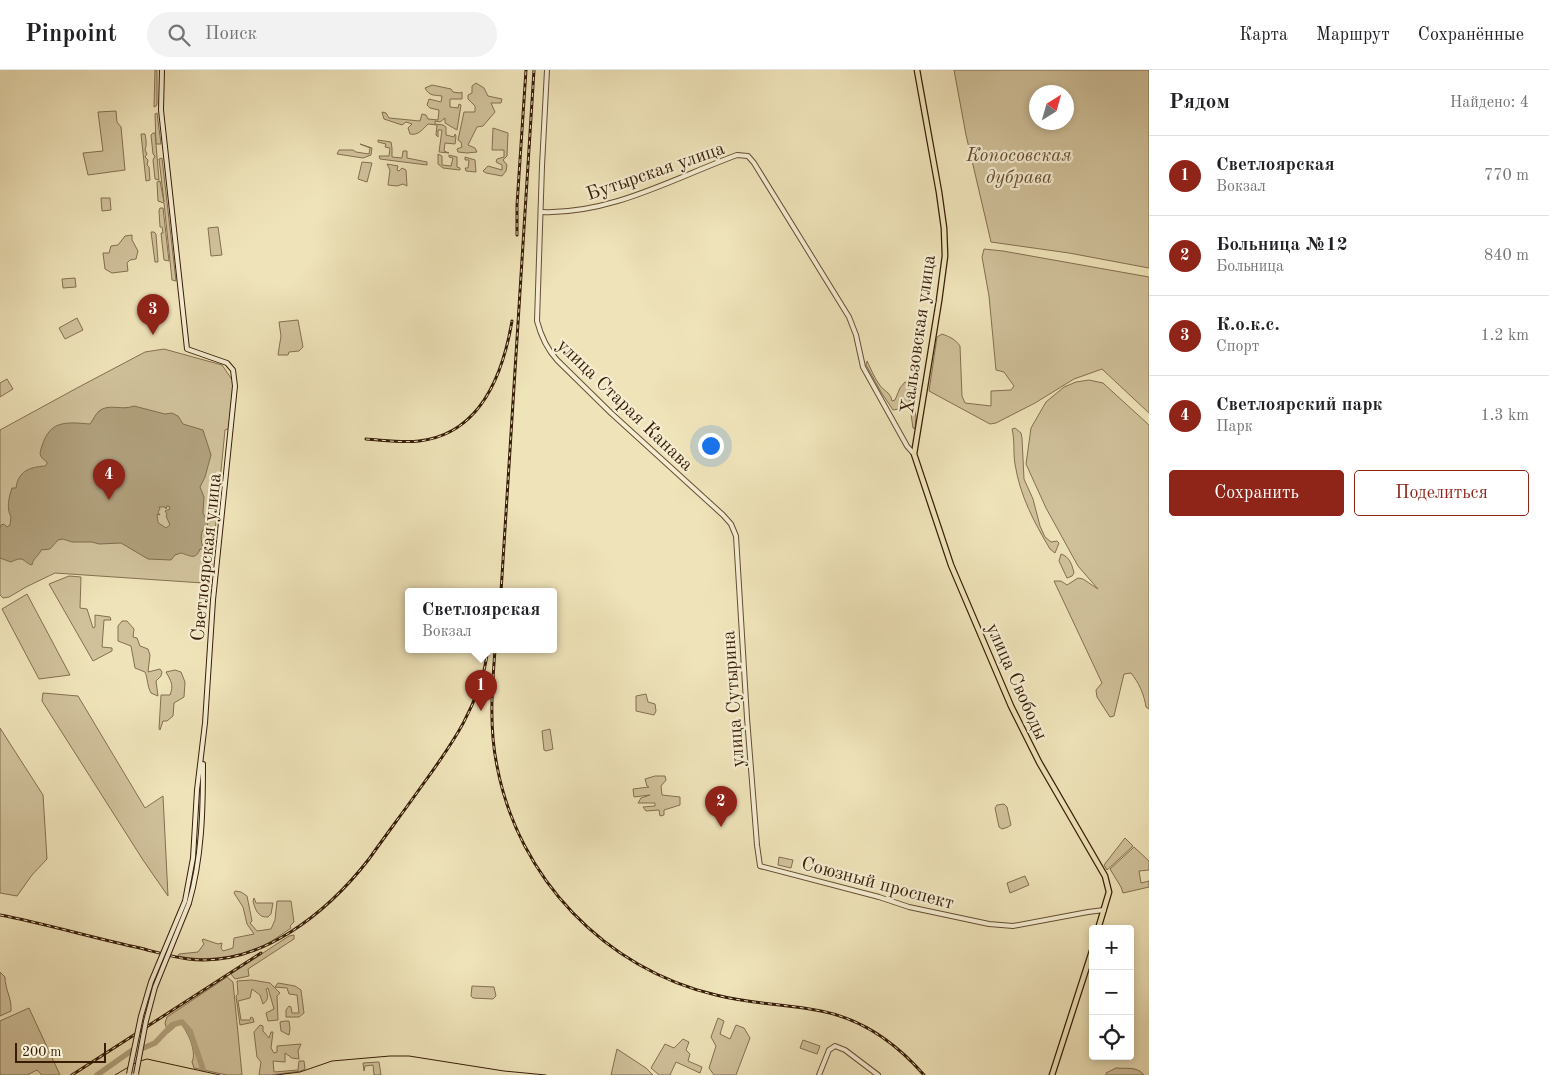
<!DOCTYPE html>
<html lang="ru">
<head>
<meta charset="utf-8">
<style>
	body { margin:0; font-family:"Old Standard TT",serif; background:#f2f2f2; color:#202124 }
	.controls { position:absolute; right:15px; bottom:15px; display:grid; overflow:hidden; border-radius:5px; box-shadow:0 2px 8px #0003 }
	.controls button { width:45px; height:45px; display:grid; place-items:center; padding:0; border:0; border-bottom:1px solid #e0e0e0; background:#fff; color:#202124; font:25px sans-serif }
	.compass { position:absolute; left:1029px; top:15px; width:45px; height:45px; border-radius:50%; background:#fff; box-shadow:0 2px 8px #0003; rotate:37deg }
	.scale { position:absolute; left:15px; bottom:12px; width:91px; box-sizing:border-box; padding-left:5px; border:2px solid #371d06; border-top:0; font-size:14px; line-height:18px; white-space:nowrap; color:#371d06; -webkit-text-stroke:4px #f5edd2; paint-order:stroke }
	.you { position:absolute; left:710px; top:375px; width:18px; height:18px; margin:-12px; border:4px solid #fff; border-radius:50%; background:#1a73e8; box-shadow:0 0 0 8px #1a73e833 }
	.badge { display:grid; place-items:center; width:32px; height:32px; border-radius:50%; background:#8f2418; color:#fff; font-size:16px; font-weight:700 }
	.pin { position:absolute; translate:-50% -41px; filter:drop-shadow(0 1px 2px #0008) }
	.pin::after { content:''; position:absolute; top:26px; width:18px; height:15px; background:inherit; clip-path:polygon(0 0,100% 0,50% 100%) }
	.popup { position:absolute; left:405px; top:518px; width:152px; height:65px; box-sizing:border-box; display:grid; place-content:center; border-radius:5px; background:#fff; filter:drop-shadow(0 1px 4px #0005); font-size:16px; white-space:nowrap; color:#757577 }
	.popup b { font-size:19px; color:#202124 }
	.popup::after { content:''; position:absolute; left:50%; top:100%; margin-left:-10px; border:10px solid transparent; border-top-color:#fff }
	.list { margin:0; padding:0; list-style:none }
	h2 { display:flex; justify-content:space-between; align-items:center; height:65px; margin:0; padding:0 20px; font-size:21px }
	h2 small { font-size:16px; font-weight:400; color:#757577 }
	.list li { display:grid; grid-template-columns:32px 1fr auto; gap:15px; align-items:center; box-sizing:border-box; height:80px; padding:0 20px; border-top:1px solid #e0e0e0 }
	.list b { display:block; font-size:19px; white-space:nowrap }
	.list p { margin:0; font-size:16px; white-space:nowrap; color:#757577 }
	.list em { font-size:16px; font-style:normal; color:#757577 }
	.actions { display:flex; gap:10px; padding:15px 20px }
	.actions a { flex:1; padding:11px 0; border:1px solid #8f2418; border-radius:5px; text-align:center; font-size:18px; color:#8f2418 }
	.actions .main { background:#8f2418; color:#fff }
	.icon { flex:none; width:28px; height:28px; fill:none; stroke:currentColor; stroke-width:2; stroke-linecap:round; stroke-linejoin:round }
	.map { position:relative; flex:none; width:1149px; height:1005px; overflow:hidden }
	header { display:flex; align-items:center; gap:30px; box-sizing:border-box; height:70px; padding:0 25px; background:#fff; border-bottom:1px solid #e0e0e0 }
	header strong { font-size:24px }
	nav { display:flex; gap:28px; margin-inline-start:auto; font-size:18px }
	.search { width:350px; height:45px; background:#f2f2f2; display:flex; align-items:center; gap:12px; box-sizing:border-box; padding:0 18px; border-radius:28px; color:#757577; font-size:19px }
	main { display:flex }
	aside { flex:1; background:#fff }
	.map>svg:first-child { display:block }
</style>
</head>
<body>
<header>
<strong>Pinpoint</strong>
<div class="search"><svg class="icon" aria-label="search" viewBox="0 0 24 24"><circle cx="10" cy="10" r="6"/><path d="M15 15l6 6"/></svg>Поиск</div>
<nav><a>Карта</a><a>Маршрут</a><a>Сохранённые</a></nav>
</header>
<main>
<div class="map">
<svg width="1149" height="1005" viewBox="0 0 1149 1005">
	<rect width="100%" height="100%" fill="#efe3b9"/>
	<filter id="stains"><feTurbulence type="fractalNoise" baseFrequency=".004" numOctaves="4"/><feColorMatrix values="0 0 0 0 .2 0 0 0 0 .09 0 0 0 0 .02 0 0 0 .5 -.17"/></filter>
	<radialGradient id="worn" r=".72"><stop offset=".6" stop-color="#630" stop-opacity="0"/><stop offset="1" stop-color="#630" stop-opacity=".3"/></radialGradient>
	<g fill="#d0c19b" stroke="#846f50" fill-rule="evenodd">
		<path d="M155,0h2v34l-1,2 -2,1z"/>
		<path d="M954,0h195v198l-80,-15 -78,-11 -25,-107zM1036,22h30v30h-30z"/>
		<path d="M476,13l8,5 4,8 14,3 -1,4h-10l4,9 -12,14 -6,1 -9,18 7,3 2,4 -10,1 -9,-1 -1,-3 5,-2 -1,-5 -3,-2 6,-28h11v-6l-7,-7v-4l4,-2v-7z"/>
		<path d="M432,15l19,4 2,3 7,1 2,-1v7h-12v8l8,1 1,-4 2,1 -4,25 -12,-7v-5l-5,4 -5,-1v3l8,1 3,2v8l8,2 1,-3 1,2 -1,8 -10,-1 -1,8 5,2 -10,-1 3,-22h-4v7l-2,-2 1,-10 -9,-1c-5,5 -10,12 -18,10l-2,-6 4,-4 -6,-2 -4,3 -18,-6 -2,-7 4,1 3,5 31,3 2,-7 4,1 2,4 10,1 1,-10 -9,-2 -3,-3 2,-6 12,3 1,-6c-8,-1 -13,0 -17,-8z"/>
		<path d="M116,41l1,11 4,5 4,43 -37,5 -5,-22 20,-2 -5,-39z"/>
		<path d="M157,43l4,31h-5l-1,-30z"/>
		<path d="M493,58l15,5 -1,23 -4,4 4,5 -1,6 -4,5 -16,-3 -3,-2 5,-5 14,4v-5l-6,-3 1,-3 7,-2v-7h-12z"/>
		<path d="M153,63h2l4,47 -4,-1 -2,-19 2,-4 -2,-2 -2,-19z"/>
		<path d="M141,64h4c1,5 2,11 0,16l2,4 -2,3 3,3 -1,5 2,2 1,13 -4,1z"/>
		<path d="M378,70l13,2 1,6v9l10,1 1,-7h4v7l20,4v3l-47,-6 -1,-3h10l1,-8 -5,-1 1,-3 -8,-2z"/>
		<path d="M360,74l12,4 -1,7 -8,3 -26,-4 2,-4h14l3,2 13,2 1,-6z"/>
		<path d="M438,84l4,2v9l9,1 2,-8 -4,-1v-2l8,2v10l3,1v2l-17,-2 -5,-4z"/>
		<path d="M465,87l10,3 1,12 -10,-1 -1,-3h3l1,-8h-4z"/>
		<path d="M162,88l14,123 -4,-1 -8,-77 -6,-2 -1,-19 3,-1 4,21 -5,-43z"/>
		<path d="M362,92l10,1 -5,19 -9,-3z"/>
		<path d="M387,94l11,2 -1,4 2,1 3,-3 4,2 1,16 -4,-2 -6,2 -9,-1 2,-15z"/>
		<path d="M101,128h9l1,12 -9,1z"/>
		<path d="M160,138h3l6,53 -5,-1 -3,-27h2l-1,-6h-2l-1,-16z"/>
		<path d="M218,157l4,28 -11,1 -3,-28z"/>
		<path d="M151,162h3l2,2 2,28h-3z"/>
		<path d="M132,165v5l6,11 -2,8 -6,1 -3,3 1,8 -16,2 -7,-4 -2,-16h6l2,-7 7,-1 7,-9z"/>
		<path d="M984,179l19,2 146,26v136l-47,-44 -28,10 -39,24 -39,20 -6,1 -61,-33 8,-54 5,-3c8,3 13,5 18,12l2,50 3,7 26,3v-15l20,-1 3,-4 -10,-14 -8,-2 -7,-74 -7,-39z"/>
		<path d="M75,208l1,9 -13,1 -1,-9z"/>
		<path d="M77,248l6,12 -18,9 -6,-11z"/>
		<path d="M298,250l5,27 -4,4 -10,1 -1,3h-10l3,-19 -2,-14z"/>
		<path d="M164,279l58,16 11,16 -3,47 -5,2 -14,143 -8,10 -148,-10 -29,14 -17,10 -6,1 -3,-3v-165l77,-42 68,-36z"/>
		<path d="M867,291c4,8 7,16 12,23 4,7 11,7 13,17l3,-1 5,-12 5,-6 4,1v17l4,2 3,15 -1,12 -2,-1 -3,-21 -17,3 -12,-18 -15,-27z"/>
		<path d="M7,309l6,10 -13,8v-14z"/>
		<path d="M1089,310l14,3 46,42v284l-3,-2c-2,-13 -7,-24 -15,-34l-7,1 -10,42 -4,1 -13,-20 -1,-7 6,-7 -48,-102h7l6,4 11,-7 5,1 15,10 -20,-23 -32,-58 -20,-44 5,-36 15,-26 18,-15 12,-5z"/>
		<path d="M1015,358l6,5 1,5 2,41 9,20 7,27 5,11 6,5 6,-1 2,2 -4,10 -5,-4c-16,-27 -30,-53 -35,-85 -2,-12 0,-23 -3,-35z"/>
		<path d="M1061,484c9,3 11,11 13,19l-2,3 -5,2 -8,-17z"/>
		<path d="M69,506l12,1 -1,31 7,1 6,19 2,-1v-12l15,2 1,3h-7l-2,27 10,1v3l-19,10 -44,-77z"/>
		<path d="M27,524l43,81 -31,4 -37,-70z"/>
		<path d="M122,551h5l7,8 -1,8 4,1 3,8 8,3 2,6 -2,17 12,-3 2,3 -1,4 -5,5 2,15 -7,-3c-4,-7 -3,-14 -6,-21l-10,-4 -4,-22 -13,-5v-15z"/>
		<path d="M175,600l6,2 4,10 -1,15 -10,6 -1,13 -6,5h-4l-3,9 -1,-1 2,-34h9c4,-10 1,-14 -4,-23z"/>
		<path d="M43,623l35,3 67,112 18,-12 5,100 -25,-36 -101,-159z"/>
		<path d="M646,624l2,8 7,2 1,7 -2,4 -18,-4v-15z"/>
		<path d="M0,658l43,67 4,64 -15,16 -15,21 -17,-3z"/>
		<path d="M550,659l3,20 -7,2 -2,-1 -2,-19z"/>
		<path d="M655,706h10l1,4 -5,6 1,9 18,2v8l-16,5v5l-4,1 -1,-6 -13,1 -3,-4 12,-1v-3h-17l3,-5 9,-3 -16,2 -1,-8 16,-2 -2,-1 -2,-7z"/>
		<path d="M1004,734l3,3 4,18 -3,2 -6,2 -3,-2 -4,-19 2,-3z"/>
		<path d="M1125,768l8,8 -26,24 -3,-5z"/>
		<path d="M1134,777l15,14v9l-10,1 2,12 8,-2v6l-26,6 -2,-6 -11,-18z"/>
		<path d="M779,787l14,3 -2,8 -13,-3z"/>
		<path d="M1025,806l4,9 -19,8 -3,-10z"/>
		<path d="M235,821l6,1 6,4 5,25 -2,2 7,8 14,-2 4,-9 2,-19h14l3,21 -4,4 1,2c-9,6 -17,12 -26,17 -24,12 -61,17 -87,11l1,-2 19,-2 6,-8 -2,-4 1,-1 15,5 4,-1 -1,5 2,3 10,-3 1,-10 20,-4 -7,-10 -4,-17 -9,-14z"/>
		<path d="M254,828l2,5h17l-2,11 -3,3c-10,1 -13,-8 -15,-16z"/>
		<path d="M294,865v4l-46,30 1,7 -14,3 -4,-5 58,-38z"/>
		<path d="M0,902l5,5c0,13 7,21 6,34l-11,5z"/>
		<path d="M227,907l6,5 9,93h-15l-33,-7 -2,-6c5,-10 -4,-30 -11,-38l-4,1 -9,8 -3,-10 2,-6z"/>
		<path d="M252,910l18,3 10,10 -3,3 1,24 -10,1 -2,-8 8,-4 -6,-21 -2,1c2,6 3,11 -3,15l-3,-9 -8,-6 -2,9 -12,3 3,19h9l1,-3 2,1 1,4 -14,3 -4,-29 2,-2 -1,-13z"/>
		<path d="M278,913l17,3 6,4 3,23 -5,4h-13v-7l3,-4 2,1 1,6h7l-2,-18 -8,-1 -2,-6 -12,-1z"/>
		<path d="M472,916l22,1 2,9 -3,3 -20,-1 -2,-2z"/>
		<path d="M29,938l31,67h-18l-5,-5 -10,5h-27v-54z"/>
		<path d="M718,948l6,3 -4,13 10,5 6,-14 8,3 6,10 -14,37h-22l-5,-7 7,-22 -5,-9z"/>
		<path d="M285,951h4l1,8 -1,6 -8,-4 -1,-9z"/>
		<path d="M260,955l3,1v5l6,7 2,-6h2l-2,16 3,5 3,-1v-6l24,-2 -3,7 1,8 -7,-1 -7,-5v9l-12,-1 1,11 24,-2 1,-9h5l1,8 -4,2 -30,4h-12l2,-13 -4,-5 -3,-25z"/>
		<path d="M683,969l6,3 -3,8 4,4 -2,7 14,6 -2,6 -24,-11 -6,13h-11l-8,-7 14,-24 9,4z"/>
		<path d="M803,970l17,6 -3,8 -17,-6z"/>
		<path d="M617,979l29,19 7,7h-42z"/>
		<path d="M379,992l2,13h-7l-1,-10 -8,1 -1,5 -1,-8z"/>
		<path d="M1116,998c11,1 21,-2 28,7h-38v-2z"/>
	</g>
	<path fill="#b0a07c" stroke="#806c4d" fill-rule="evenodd" d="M134,336l31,8 7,-1 6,3 5,8 20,6 8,25 -6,22 -5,10 4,10 -1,16 5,10 -2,6 -3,1c-3,6 -2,13 1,19h-4c-4,12 -11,6 -19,4l-6,2 -4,5 -23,-1 -27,-16 -22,1 -7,-2h-20l-9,-3 -5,1 -8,9 -9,1c-2,6 -8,8 -9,15 -10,-3 -7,-10 -21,-3l-11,-4v-30l1,-3 3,-1 3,3 3,-2 1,-8c-5,-9 -2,-20 1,-29h4c2,-17 14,-21 29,-22l2,-2v-2c-8,-6 -8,-7 -5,-16 8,-26 24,-24 48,-22 3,-4 5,-9 9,-13 10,-8 23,0 35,-5zM167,436h2l1,3 -5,2 2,3 -1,2 4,9 -4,3 -6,-4 -2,-2 -1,-8 3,1 -2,-3 2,-3 -1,-2h6l1,2z"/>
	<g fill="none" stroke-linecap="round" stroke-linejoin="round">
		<g stroke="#b0a07c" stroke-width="5.5">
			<path d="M141,979l14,-6 17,-18 10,-3 8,9 13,38"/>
			<path d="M97,1005l34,-24"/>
		</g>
		<defs>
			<g id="tertiary">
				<path d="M547,0l-5,96 -5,155c4,15 9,27 20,39l54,53 112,102 8,9 5,12 11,182 10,127 3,21 119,31 30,10 80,17 24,2 75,-14 16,-2"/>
				<path d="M541,142c69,3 133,-34 196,-57l11,1 6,7 95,154 7,18 7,32 44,79 7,8"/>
				<path d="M819,1005l10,-25 6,-4 10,4 33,25"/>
			</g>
			<g id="secondary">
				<path d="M162,0l-1,40 26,239 40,14 6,7 2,16 -22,214 -8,123 -8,67 -4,68 -8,43"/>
				<path d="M189,833c13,-45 14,-93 14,-139"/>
			</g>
			<g id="primary">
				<path d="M917,0l22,122 5,36 1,28 -6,45 -25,153 37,111 60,141 28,56 66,114 4,16 -11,37"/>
				<path d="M1052,1005l41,-127"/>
			</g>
		</defs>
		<use href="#tertiary" stroke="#654e33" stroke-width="6"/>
		<use href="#secondary" stroke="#371d06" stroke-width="6"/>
		<use href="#primary" stroke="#371d06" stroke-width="7"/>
		<use href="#tertiary" stroke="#f5edd2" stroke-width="4"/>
		<use href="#secondary" stroke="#f5edd2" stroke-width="4"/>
		<use href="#primary" stroke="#efe3b9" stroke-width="4.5"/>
		<g stroke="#371d06" stroke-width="1">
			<path d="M115,1005l22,-13 10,-3 73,16"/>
			<path d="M276,1005l24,-3 32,-11 58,-5h19l95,15 42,4"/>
		</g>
		<defs>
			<g id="rail">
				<path d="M517,165v-30l9,-135"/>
				<path d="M366,369c17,1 35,4 53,2 62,-7 84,-67 93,-120"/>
				<path d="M501,522l33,-522"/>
				<path d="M495,580c-3,39 -6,77 2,116 21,112 108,203 219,229 35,9 70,9 105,16 41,8 76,33 103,64"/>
				<path d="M0,845c47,9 93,23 140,33 16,4 32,9 48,11 72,9 140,-47 181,-100 17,-24 35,-48 52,-72 32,-44 59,-82 67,-137"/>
				<path d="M72,1005l189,-122"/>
			</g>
		</defs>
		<use href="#rail" stroke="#371d06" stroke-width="3"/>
		<use href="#rail" stroke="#f5edd2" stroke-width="1" stroke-dasharray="4" stroke-linecap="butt"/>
		<defs>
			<g id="secondary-bridge">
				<path d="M129,1004l12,-58 10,-34 34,-81"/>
				<path d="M136,1004l10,-53 9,-34 34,-84"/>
			</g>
		</defs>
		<use href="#secondary-bridge" stroke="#371d06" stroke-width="6" stroke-linecap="butt"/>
		<use href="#secondary-bridge" stroke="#f5edd2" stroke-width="4"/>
	</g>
	<g text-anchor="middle" stroke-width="4.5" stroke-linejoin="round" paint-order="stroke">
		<g font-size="19" font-style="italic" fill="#654e33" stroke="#f5edd2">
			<text x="1019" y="91">Копосовская<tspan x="1019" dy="22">дубрава</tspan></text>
		</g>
		<g font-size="19" fill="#371d06" stroke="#f5edd2">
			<text transform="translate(655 100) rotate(-19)" y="7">Бутырская улица</text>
			<text transform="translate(917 264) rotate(-82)" y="7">Хальзовская улица</text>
			<text transform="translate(626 334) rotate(44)" y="7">улица Старая Канава</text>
			<text transform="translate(205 487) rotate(-84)" y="7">Светлоярская улица</text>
			<text transform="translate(1018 611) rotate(66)" y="7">улица Свободы</text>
			<text transform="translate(732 629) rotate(-94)" y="7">улица Сутырина</text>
			<text transform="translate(878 812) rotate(15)" y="7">Союзный проспект</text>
		</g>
	</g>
	<rect width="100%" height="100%" filter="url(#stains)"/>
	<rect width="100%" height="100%" fill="url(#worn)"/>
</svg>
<div class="controls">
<button>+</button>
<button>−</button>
<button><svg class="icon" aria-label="locate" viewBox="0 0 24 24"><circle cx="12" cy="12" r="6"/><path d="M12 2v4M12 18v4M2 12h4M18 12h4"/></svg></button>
</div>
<svg class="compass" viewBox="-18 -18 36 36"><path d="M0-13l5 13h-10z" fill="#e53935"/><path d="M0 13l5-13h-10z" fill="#757577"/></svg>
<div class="scale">200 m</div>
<div class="you"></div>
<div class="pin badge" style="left:481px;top:641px">1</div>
<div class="popup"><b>Светлоярская</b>Вокзал</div>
<div class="pin badge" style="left:721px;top:757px">2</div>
<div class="pin badge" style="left:153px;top:265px">3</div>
<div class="pin badge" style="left:109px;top:430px">4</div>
</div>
<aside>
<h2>Рядом<small>Найдено: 4</small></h2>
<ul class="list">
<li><span class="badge">1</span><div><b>Светлоярская</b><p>Вокзал</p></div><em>770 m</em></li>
<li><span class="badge">2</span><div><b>Больница №12</b><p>Больница</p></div><em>840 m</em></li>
<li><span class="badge">3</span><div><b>К.о.к.с.</b><p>Спорт</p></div><em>1.2 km</em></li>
<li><span class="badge">4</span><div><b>Светлоярский парк</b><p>Парк</p></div><em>1.3 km</em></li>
</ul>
<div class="actions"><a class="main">Сохранить</a><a>Поделиться</a></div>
</aside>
</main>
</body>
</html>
